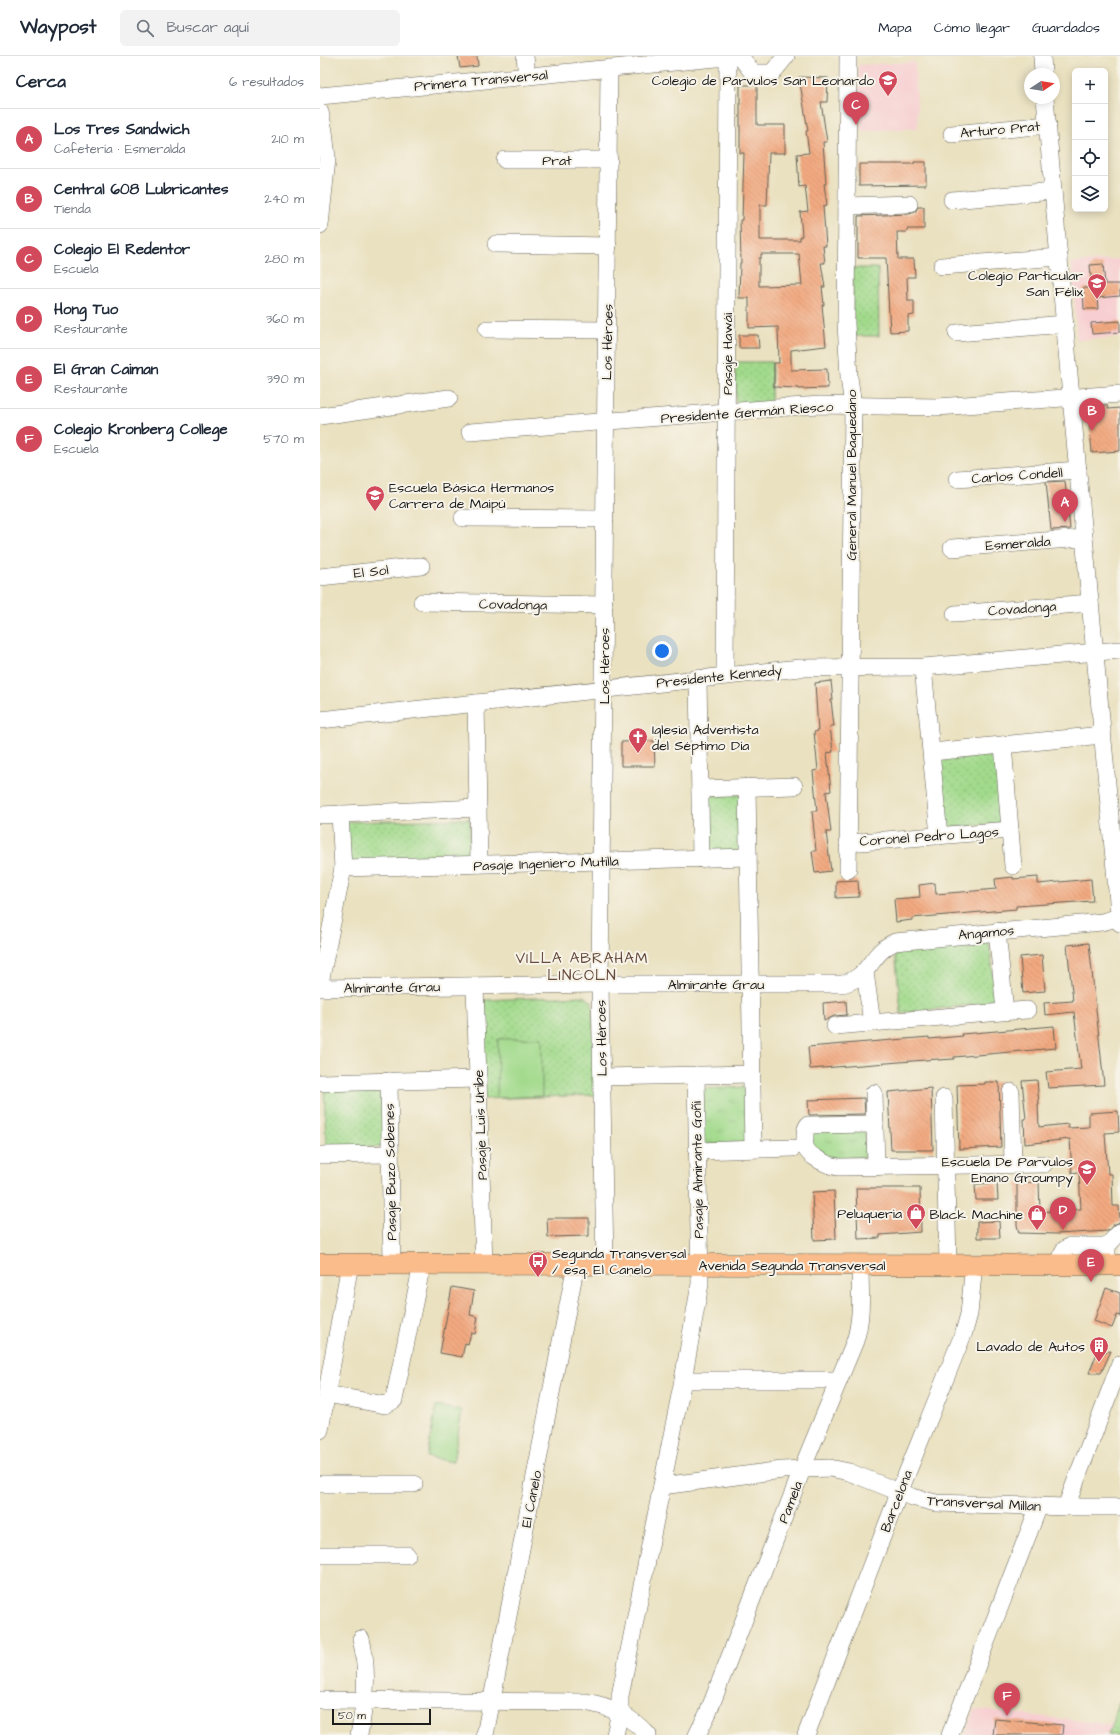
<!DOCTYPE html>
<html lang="es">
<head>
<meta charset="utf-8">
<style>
	body { margin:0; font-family:"Architects Daughter",sans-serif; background:#f2f2f3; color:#1f2937 }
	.controls { position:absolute; right:12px; top:12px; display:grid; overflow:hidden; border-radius:6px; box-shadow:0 2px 10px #0003 }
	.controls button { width:36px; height:36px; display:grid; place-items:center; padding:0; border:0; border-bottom:1px solid #e0e1e3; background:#fff; color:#1f2937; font:20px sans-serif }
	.compass { position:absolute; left:704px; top:12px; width:36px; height:36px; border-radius:50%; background:#fff; box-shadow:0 2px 10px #0003; rotate:78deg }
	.scale { position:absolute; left:12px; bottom:10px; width:99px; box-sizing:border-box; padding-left:4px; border:2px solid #1c1c1c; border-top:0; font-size:11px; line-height:14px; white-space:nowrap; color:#1c1c1c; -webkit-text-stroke:3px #f7f3e8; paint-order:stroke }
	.you { position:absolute; left:342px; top:595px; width:14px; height:14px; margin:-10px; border:3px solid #fff; border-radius:50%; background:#1a73e8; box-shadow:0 0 0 6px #1a73e833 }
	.badge { display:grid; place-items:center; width:26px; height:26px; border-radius:50%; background:#d1495b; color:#fff; font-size:13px; font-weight:700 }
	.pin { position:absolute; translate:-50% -33px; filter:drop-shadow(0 1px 2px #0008) }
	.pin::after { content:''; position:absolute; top:21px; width:14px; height:12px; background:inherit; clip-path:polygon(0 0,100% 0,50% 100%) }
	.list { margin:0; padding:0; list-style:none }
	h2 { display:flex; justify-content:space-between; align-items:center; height:52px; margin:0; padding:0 16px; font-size:17px }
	h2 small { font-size:13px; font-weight:400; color:#747a83 }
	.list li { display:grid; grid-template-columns:26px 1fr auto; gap:12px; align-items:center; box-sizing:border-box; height:60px; padding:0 16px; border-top:1px solid #e0e1e3 }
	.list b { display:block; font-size:15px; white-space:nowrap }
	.list p { margin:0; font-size:13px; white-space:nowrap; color:#747a83 }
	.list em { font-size:13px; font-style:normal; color:#747a83 }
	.icon { flex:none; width:22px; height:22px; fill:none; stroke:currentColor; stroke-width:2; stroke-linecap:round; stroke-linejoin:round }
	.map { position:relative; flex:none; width:800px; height:1679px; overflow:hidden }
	header { display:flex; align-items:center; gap:24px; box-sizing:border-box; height:56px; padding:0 20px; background:#fff; border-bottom:1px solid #e0e1e3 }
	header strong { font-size:19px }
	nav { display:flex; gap:22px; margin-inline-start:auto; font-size:14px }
	.search { width:280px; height:36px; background:#f2f2f3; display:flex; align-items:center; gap:10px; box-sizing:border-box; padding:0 14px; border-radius:6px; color:#747a83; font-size:15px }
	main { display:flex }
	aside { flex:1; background:#fff }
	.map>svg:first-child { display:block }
</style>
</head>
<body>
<header>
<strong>Waypost</strong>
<div class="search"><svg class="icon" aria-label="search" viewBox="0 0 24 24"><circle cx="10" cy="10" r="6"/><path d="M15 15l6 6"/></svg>Buscar aquí</div>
<nav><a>Mapa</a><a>Cómo llegar</a><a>Guardados</a></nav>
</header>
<main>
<aside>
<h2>Cerca<small>6 resultados</small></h2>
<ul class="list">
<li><span class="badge">A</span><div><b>Los Tres Sandwich</b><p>Cafetería · Esmeralda</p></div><em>210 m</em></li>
<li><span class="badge">B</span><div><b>Central 608 Lubricantes</b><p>Tienda</p></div><em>240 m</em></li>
<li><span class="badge">C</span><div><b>Colegio El Redentor</b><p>Escuela</p></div><em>280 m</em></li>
<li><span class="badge">D</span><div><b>Hong Tuo</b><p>Restaurante</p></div><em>360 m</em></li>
<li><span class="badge">E</span><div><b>El Gran Caiman</b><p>Restaurante</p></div><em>390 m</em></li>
<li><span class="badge">F</span><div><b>Colegio Kronberg College</b><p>Escuela</p></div><em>570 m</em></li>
</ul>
</aside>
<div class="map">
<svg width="800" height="1679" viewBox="0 0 800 1679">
	<defs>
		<pattern id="grass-tufts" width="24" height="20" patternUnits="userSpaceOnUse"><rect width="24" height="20" fill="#a2da8c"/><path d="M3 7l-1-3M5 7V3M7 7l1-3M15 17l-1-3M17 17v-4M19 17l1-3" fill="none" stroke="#8bba78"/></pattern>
		<pattern id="park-dots" width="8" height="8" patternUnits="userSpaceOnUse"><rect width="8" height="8" fill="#a2da8c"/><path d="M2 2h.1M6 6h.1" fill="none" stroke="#8bba78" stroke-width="1.8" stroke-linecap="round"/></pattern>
		<pattern id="building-back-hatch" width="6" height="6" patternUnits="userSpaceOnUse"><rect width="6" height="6" fill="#f2a980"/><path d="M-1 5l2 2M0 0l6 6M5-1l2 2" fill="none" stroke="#cf916e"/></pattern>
	</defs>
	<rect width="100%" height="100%" fill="#f7f3e8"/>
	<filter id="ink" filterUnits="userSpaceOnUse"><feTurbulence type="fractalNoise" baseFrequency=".025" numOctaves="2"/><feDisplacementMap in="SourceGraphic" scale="8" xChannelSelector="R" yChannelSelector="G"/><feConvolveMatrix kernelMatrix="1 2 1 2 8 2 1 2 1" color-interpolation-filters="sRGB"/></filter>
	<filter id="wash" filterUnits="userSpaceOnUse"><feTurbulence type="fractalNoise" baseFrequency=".012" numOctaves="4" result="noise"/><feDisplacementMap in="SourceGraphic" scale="16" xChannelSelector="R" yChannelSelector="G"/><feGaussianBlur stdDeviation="0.9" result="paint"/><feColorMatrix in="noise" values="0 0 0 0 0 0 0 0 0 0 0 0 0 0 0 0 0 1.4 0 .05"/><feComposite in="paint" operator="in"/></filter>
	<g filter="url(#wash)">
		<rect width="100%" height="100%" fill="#eae1c0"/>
		<g fill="#f7cfd2">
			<path d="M595,6l3,66 -57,3 -3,-66z"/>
			<path d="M800,203v78l-43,3 -5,-77z"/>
			<path d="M654,1653l137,15 -3,11h-143z"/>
		</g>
		<g fill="url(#grass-tufts)" stroke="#5f7b54">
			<path d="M426,1031l2,56 -46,2 -3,-56z"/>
			<path d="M545,1071l1,30 -43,1 -14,-12v-17z"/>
		</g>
		<g fill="url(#park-dots)" stroke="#5f7b54">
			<path d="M532,212h26l1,68h-26z"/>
			<path d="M415,306h37l-1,41h-35z"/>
			<path d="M676,694l8,73 -63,5 -6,-72z"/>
			<path d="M421,739l2,59 -38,2 -1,-60z"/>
			<path d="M150,763v41l-122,5 -4,-43z"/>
			<path d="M669,886l8,60 -96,11 -6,-62z"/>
			<path d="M264,940l8,6 5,93 -115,4 2,-99z"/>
			<path d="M63,1029l1,62 -58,1 -2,-62z"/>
			<path d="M800,1644v35h-12z"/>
		</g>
		<g fill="#a2da8c" stroke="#5f7b54">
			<path d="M222,982v58l-45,2 1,-59z"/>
			<path d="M116,1350l26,5 -9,51 -26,-5z"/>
		</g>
		<g id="blocks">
			<g fill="url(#building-back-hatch)" fill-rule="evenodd">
				<path d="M138,0h19l1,10 -18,2z"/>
				<path d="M479,21l29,1 -1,24h-6l6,40h-4l3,42h-2l3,21 -4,1 3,40h-3l2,17h-4l4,24h-3l2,18h-2l4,41 -35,4v20l36,-1 1,19 -29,1v-1l-25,-1v-24h5l-1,-36 -29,1v-30h-10l1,-35h1l-1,-43h2l2,-67h-4v-68h17v40h28v28h-16l-2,52h-7v35h40v-4h2l-2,-24 8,-1 -3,-25 -6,1 -2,-33 12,-1 -3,-22h2zM441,198h38l3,31 -43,1v-28h2z"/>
				<path d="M594,106h12v23l-67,1v-22h55z"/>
				<path d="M598,151h6v22h-17v3h-10l1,27h16l1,18h-8l1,24h6v14l-6,1v15l-18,1 -4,-74h-28v-42l51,-2 6,-2z"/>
				<path d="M783,208l2,20h15v12l-23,2 1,11h-14l-1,-21h9l-2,-23z"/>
				<path d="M800,265v11l-28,2 -1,-11z"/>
				<path d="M419,279h19l1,13h-20z"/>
				<path d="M787,349l1,4 12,-1v43l-28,2 -3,-37 5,-10z"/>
				<path d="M745,425l5,48 -19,1 -5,-48z"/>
				<path d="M511,625l2,19h-2l3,26h-4l3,26 -6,1 4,38 -5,1 5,40h-5l5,39 -16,2 -3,-22h4l-4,-40h5l-4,-40 5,-1 -4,-38 4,-1 -3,-48z"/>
				<path d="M334,685l1,25h-34v-24z"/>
				<path d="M693,821v2l25,-2v7l53,-5 2,22 -77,5v3l-104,9v2l-16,2 -2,-23 26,-2 -1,-12 16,-2 1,11 38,-3 22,-2 -1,-10z"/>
				<path d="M538,824l1,17 -23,1v-17z"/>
				<path d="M769,887l15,142 -56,3 -2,-16 35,-3 -7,-57 -29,3 -1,-12 29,-2 -6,-56z"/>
				<path d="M722,899l3,36 -22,2 -3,-36z"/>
				<path d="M526,945l1,14 -13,1 -10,5 -1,-18z"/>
				<path d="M734,970l2,22 -102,9v2l-16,1v-1l-128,10 -2,-22 121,-10v2l34,-3 -1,-2z"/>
				<path d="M717,1024l2,25h-1l1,22 29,-3v4l21,-1v-14l29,-2 1,21 -14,1 3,41h4l1,32h6l1,16 -7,3 -5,6 -51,3 -38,-1 -2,-8v-42l22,-1 1,30 41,-3 -2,-37 -7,1 -2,-34 -45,5 -1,-25h2l-4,-38z"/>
				<path d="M665,1026h14l2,65 -42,2 -2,-64 28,-1z"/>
				<path d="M611,1032l2,62h-42l-3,-58z"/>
				<path d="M544,1042l1,16 -56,1 -1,-15z"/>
				<path d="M677,1127l1,17h-22l-1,-16z"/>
				<path d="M536,1132h64l1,44 -41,3v3l-22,1z"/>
				<path d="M514,1135l2,48 -22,1 -2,-48z"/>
				<path d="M227,1162h42v18l-41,1z"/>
				<path d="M679,1165l1,17h-23v-16z"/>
				<path d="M132,1231l22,4 -4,24 8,2 -3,17 -4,-1 -3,11 -3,-1 -3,14 -22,-4z"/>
				<path d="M786,1232l14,5v23l-3,-1 -5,13 -18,-7z"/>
				<path d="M791,1295l-10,22h-12l8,-20z"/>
				<path d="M675,1663l68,6 -1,10h-69z"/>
			</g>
		</g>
	</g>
	<g filter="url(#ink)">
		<use href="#blocks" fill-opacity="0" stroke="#646155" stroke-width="1"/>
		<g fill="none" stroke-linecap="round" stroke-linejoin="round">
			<defs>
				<g id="minor">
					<path d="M205,0l2,20"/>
					<path d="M420,0l13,17h19l14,-17"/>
					<path d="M722,0l1,18"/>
					<path d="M0,40l417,-40"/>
					<path d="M725,42l26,299 49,526"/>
					<path d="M0,56l4,19 3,28 -7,66"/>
					<path d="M632,78l96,-9"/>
					<path d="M185,104h104"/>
					<path d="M632,144l101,-9"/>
					<path d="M527,150l62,-2"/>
					<path d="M176,188l112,2"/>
					<path d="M622,210l117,-9"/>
					<path d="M167,273l120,1"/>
					<path d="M637,277l108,-9"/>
					<path d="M0,360l129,-18"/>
					<path d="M150,376l305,-24 45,-3 117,2 183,-13"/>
					<path d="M637,423l121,-9"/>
					<path d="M143,462l142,1"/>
					<path d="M632,492l132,-10"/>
					<path d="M0,521l101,-11"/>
					<path d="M102,546l182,3"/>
					<path d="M635,558l135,-11"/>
					<path d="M603,611l16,169"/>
					<path d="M405,619l3,-618"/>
					<path d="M378,622l3,181"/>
					<path d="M156,647l3,161"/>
					<path d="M0,664l480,-52 123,-1 197,-17"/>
					<path d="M683,689l10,121"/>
					<path d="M612,696l170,-17"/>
					<path d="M427,731l6,362"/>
					<path d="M380,733l94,-3"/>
					<path d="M0,759l158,-7"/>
					<path d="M528,787l162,-13"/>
					<path d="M23,812l405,-11"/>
					<path d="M528,814l5,-464 -4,-29 -3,-54 2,-267"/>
					<path d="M677,875l8,80"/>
					<path d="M545,916l7,51"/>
					<path d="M0,927l23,-115 -3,-54"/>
					<path d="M155,930l9,278"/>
					<path d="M0,932l280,-4h243c30,-9 26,-31 52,-42l207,-20 18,-5"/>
					<path d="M515,970l192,-16"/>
					<path d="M282,1021l150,-3"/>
					<path d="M69,1025l3,183"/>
					<path d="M0,1027l158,-4"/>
					<path d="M691,1036l2,72"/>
					<path d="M554,1037l2,74"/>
					<path d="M624,1042l4,166"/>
					<path d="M555,1068l-67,1c-3,4 -3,7 -3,12 0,3 -1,7 0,9 3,11 24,20 34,21l205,-3"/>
					<path d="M377,1095l96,-3"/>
					<path d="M0,1099l70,-1"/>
					<path d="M787,1200v-10l13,-14"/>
					<path d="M285,1208l-5,-280 9,-916"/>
					<path d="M739,1208l5,-14 6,-4h37"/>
					<path d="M363,1324h156"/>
					<path d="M7,1338l58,11 9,-5 28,-136"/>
					<path d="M0,1374l30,-166"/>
					<path d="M0,1428h94"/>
					<path d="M342,1430l120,-16 48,-2 19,4 63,25 24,6 130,4h54"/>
					<path d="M746,1451l54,-143"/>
					<path d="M0,1499h87"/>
					<path d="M0,1644l265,2c26,4 45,14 63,33"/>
					<path d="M39,1679c6,-31 10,-64 2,-96"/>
					<path d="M165,1679l91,-471"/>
					<path d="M295,1679l5,-23v-16l63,-316 17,-96 -4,-209"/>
					<path d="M377,1679l11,-22 99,-256 48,-116c8,-25 5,-51 5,-77"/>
					<path d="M486,1679l93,-242 65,-161 5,-18 5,-50"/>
					<path d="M630,1679l89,-229"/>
				</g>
				<path id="major" d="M0,1208l800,1"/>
			</defs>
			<use href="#minor" stroke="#646155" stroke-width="18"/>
			<use href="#major" stroke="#646155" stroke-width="22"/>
			<use href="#minor" stroke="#fff" stroke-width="17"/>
			<use href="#major" stroke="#f9bc8a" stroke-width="21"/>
		</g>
	</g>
	<defs>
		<symbol id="school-pin" viewBox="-11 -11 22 30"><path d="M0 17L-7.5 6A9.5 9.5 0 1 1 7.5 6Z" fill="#d1495b" stroke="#f7f3e8"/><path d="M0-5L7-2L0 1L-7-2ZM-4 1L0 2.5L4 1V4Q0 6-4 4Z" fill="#fff"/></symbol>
		<symbol id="church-pin" viewBox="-11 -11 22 30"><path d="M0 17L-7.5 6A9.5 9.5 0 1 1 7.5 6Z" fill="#d1495b" stroke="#f7f3e8"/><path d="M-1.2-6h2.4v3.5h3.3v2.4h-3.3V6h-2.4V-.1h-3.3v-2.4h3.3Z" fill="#fff"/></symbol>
		<symbol id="shop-pin" viewBox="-11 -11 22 30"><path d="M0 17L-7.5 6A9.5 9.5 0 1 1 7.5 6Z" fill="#d1495b" stroke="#f7f3e8"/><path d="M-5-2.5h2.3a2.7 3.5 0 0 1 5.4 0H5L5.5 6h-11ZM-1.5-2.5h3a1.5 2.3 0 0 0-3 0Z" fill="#fff"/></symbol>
		<symbol id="bus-pin" viewBox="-11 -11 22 30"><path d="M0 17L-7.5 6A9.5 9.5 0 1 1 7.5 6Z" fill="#d1495b" stroke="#f7f3e8"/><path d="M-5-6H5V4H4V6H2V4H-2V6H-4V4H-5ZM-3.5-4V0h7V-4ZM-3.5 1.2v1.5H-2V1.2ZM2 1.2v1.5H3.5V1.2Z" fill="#fff"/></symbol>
		<symbol id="building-pin" viewBox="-11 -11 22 30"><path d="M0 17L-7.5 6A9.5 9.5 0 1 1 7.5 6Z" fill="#d1495b" stroke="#f7f3e8"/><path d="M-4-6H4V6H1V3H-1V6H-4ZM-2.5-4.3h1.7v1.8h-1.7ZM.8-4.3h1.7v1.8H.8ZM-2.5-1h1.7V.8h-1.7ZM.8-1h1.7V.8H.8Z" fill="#fff"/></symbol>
	</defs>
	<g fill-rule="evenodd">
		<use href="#school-pin" x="557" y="13" width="22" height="30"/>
		<use href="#school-pin" x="766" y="216" width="22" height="30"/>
		<use href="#school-pin" x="44" y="428" width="22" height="30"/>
		<use href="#church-pin" x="307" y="670" width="22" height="30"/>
		<use href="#school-pin" x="756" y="1102" width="22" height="30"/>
		<use href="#shop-pin" x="585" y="1146" width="22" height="30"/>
		<use href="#shop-pin" x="706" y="1147" width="22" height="30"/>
		<use href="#bus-pin" x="207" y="1194" width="22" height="30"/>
		<use href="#building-pin" x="768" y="1279" width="22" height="30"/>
	</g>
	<g text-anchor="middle" stroke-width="4" stroke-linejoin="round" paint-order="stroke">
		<g font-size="14" fill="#1c1c1c" stroke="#f7f3e8">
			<text transform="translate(161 24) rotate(-5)" y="5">Primera Transversal</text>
			<text transform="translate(680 73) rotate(-5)" y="5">Arturo Prat</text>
			<text x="237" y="109">Prat</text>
			<text transform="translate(287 286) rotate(-89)" y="5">Los Héroes</text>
			<text transform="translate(407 298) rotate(-90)" y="5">Pasaje Hawái</text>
			<text transform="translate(427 356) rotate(-4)" y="5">Presidente Germán Riesco</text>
			<text transform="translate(531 419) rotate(-90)" y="5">General Manuel Baquedano</text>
			<text transform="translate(697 419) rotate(-4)" y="5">Carlos Condell</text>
			<text transform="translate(698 487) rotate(-4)" y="5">Esmeralda</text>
			<text transform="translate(51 515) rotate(-6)" y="5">El Sol</text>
			<text transform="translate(193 548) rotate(1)" y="5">Covadonga</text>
			<text transform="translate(702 552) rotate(-4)" y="5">Covadonga</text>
			<text transform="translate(284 610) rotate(-90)" y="5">Los Héroes</text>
			<text transform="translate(399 620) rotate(-6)" y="5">Presidente Kennedy</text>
			<text transform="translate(609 780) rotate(-4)" y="5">Coronel Pedro Lagos</text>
			<text transform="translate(226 807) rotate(-2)" y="5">Pasaje Ingeniero Mutilla</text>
			<text transform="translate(666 876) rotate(-5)" y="5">Angamos</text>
			<text x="396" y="933">Almirante Grau</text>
			<text transform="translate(72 931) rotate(-1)" y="5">Almirante Grau</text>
			<text transform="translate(281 982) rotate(-91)" y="5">Los Héroes</text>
			<text transform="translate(160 1069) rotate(-92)" y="5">Pasaje Luis Uribe</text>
			<text transform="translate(377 1114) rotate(-91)" y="5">Pasaje Almirante Goñi</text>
			<text transform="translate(70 1116) rotate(-91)" y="5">Pasaje Buzo Sobenes</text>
			<text x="472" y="1214">Avenida Segunda Transversal</text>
			<text transform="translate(211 1443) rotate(-79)" y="5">El Canelo</text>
			<text transform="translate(576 1445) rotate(-69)" y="5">Barcelona</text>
			<text transform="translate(470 1446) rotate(-69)" y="5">Pamela</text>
			<text transform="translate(664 1447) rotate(3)" y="5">Transversal Millan</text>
		</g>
		<g font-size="14" fill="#1c1c1c" stroke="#f7f3e8" text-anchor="end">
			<text x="554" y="29">Colegio de Parvulos San Leonardo</text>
			<text x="763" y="224">Colegio Particular<tspan x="763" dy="16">San Félix</tspan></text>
			<text x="69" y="436" text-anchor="start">Escuela Básica Hermanos<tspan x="69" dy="16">Carrera de Maipú</tspan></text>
			<text x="332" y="678" text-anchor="start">Iglesia Adventista<tspan x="332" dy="16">del Séptimo Día</tspan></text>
			<text x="753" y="1110">Escuela De Parvulos<tspan x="753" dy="16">Enano Groumpy</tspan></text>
			<text x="582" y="1162">Peluqueria</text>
			<text x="703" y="1163">Black Machine</text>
			<text x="232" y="1202" text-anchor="start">Segunda Transversal<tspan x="232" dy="16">/ esq. El Canelo</tspan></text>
			<text x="765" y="1295">Lavado de Autos</text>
		</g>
		<g font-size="15" letter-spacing="1" fill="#674d3f" stroke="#f7f3e8">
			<text x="262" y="907">VILLA ABRAHAM<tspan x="262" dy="17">LINCOLN</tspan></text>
		</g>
	</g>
</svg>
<div class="controls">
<button>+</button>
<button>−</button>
<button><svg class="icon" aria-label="locate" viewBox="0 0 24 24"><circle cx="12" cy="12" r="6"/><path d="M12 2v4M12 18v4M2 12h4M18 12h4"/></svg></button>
<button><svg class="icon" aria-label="layers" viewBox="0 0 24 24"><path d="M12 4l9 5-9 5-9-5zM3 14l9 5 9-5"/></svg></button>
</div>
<svg class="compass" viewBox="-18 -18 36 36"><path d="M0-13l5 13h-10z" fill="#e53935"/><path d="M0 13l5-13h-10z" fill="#747a83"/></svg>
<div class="scale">50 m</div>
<div class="you"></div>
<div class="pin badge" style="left:745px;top:466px">A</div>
<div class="pin badge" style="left:772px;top:375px">B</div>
<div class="pin badge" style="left:536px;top:69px">C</div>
<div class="pin badge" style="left:743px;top:1174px">D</div>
<div class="pin badge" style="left:771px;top:1226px">E</div>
<div class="pin badge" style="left:687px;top:1660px">F</div>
</div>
</main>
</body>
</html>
